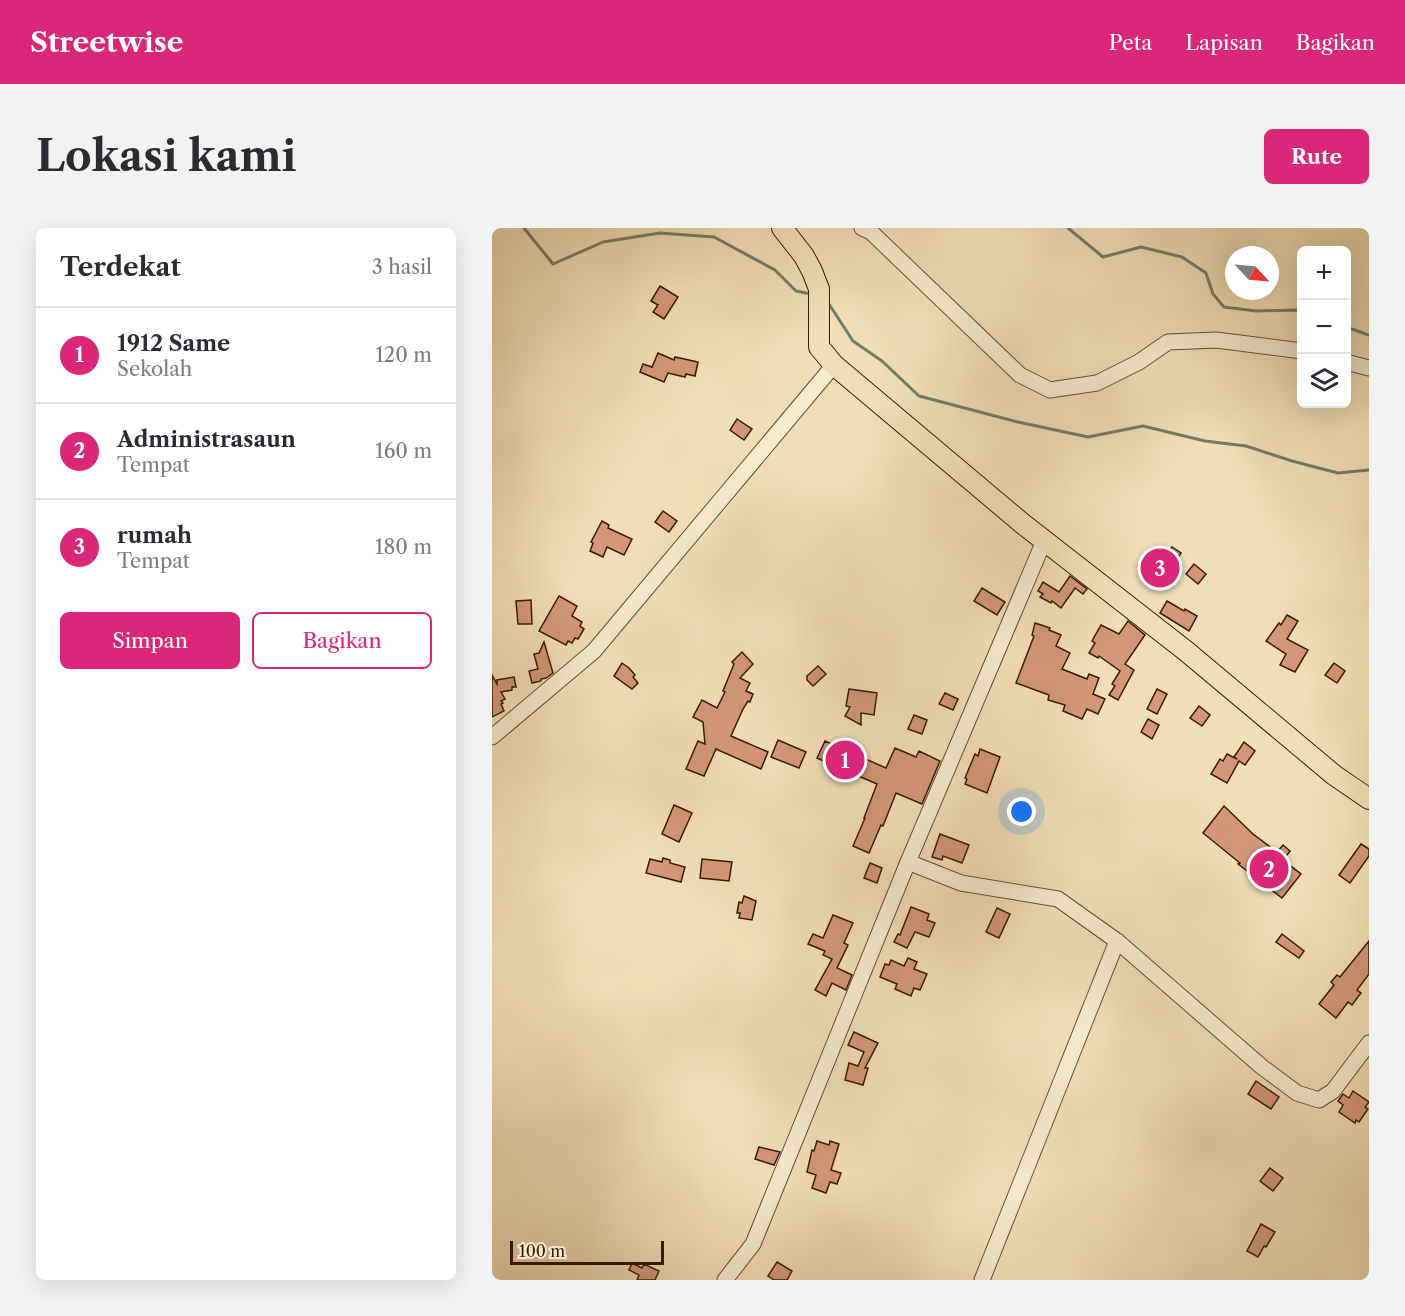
<!DOCTYPE html>
<html lang="id">
<head>
<meta charset="utf-8">
<style>
	body { margin:0; font-family:"Libre Caslon Text",serif; background:#f2f2f3; color:#2b2b33 }
	.controls { position:absolute; right:18px; top:18px; display:grid; overflow:hidden; border-radius:9px; box-shadow:0 6px 24px #0002 }
	.controls button { width:54px; height:54px; display:grid; place-items:center; padding:0; border:0; border-bottom:2px solid #e1e1e2; background:#fff; color:#2b2b33; font:30px sans-serif }
	.compass { position:absolute; left:733px; top:18px; width:54px; height:54px; border-radius:50%; background:#fff; box-shadow:0 6px 24px #0002; rotate:116deg }
	.scale { position:absolute; left:18px; bottom:15px; width:154px; box-sizing:border-box; padding-left:6px; border:3px solid #381a08; border-top:0; font-size:16px; line-height:21px; white-space:nowrap; color:#381a08; -webkit-text-stroke:4px #f6ead1; paint-order:stroke }
	.you { position:absolute; left:530px; top:584px; width:21px; height:21px; margin:-15px; border:4px solid #fff; border-radius:50%; background:#1a73e8; box-shadow:0 0 0 9px #1a73e833 }
	.badge { display:grid; place-items:center; width:39px; height:39px; border-radius:50%; background:#db2777; color:#fff; font-size:20px; font-weight:700 }
	.pin { position:absolute; translate:-50% -50%; border:3px solid #fff; box-shadow:0 2px 6px #0006 }
	.list { margin:0; padding:0; list-style:none }
	h2 { display:flex; justify-content:space-between; align-items:center; height:78px; margin:0; padding:0 24px; font-size:26px }
	h2 small { font-size:20px; font-weight:400; color:#7c7c81 }
	.list li { display:grid; grid-template-columns:39px 1fr auto; gap:18px; align-items:center; box-sizing:border-box; height:96px; padding:0 24px; border-top:2px solid #e1e1e2 }
	.list b { display:block; font-size:22px; white-space:nowrap }
	.list p { margin:0; font-size:20px; white-space:nowrap; color:#7c7c81 }
	.list em { font-size:20px; font-style:normal; color:#7c7c81 }
	.actions { display:flex; gap:12px; padding:18px 24px }
	.actions a { flex:1; padding:14px 0; border:2px solid #db2777; border-radius:9px; text-align:center; font-size:21px; color:#db2777 }
	.actions .main { background:#db2777; color:#fff }
	.icon { flex:none; width:33px; height:33px; fill:none; stroke:currentColor; stroke-width:2; stroke-linecap:round; stroke-linejoin:round }
	.map { position:relative; flex:none; width:877px; height:1052px; overflow:hidden; border-radius:9px }
	header { display:flex; align-items:center; gap:36px; box-sizing:border-box; height:84px; padding:0 30px; background:#db2777; color:#fff }
	header strong { font-size:28px }
	nav { display:flex; gap:33px; margin-inline-start:auto; font-size:21px }
	.intro { display:flex; align-items:center; justify-content:space-between; box-sizing:border-box; height:144px; padding:0 36px }
	h1 { margin:0; font-size:42px }
	.button { padding:15px 27px; border-radius:9px; background:#db2777; color:#fff; font-size:21px; font-weight:700 }
	main { display:flex; gap:36px; padding:0 36px }
	aside { flex:1; background:#fff; border-radius:9px; box-shadow:0 6px 24px #0002 }
	.map>svg:first-child { display:block }
</style>
</head>
<body>
<header>
<strong>Streetwise</strong>
<nav><a>Peta</a><a>Lapisan</a><a>Bagikan</a></nav>
</header>
<div class="intro"><h1>Lokasi kami</h1><a class="button">Rute</a></div>
<main>
<aside>
<h2>Terdekat<small>3 hasil</small></h2>
<ul class="list">
<li><span class="badge">1</span><div><b>1912 Same</b><p>Sekolah</p></div><em>120 m</em></li>
<li><span class="badge">2</span><div><b>Administrasaun</b><p>Tempat</p></div><em>160 m</em></li>
<li><span class="badge">3</span><div><b>rumah</b><p>Tempat</p></div><em>180 m</em></li>
</ul>
<div class="actions"><a class="main">Simpan</a><a>Bagikan</a></div>
</aside>
<div class="map">
<svg width="877" height="1052" viewBox="0 0 877 1052">
	<rect width="100%" height="100%" fill="#f1deb8"/>
	<filter id="stains"><feTurbulence type="fractalNoise" baseFrequency=".00333" numOctaves="4"/><feColorMatrix values="0 0 0 0 .2 0 0 0 0 .09 0 0 0 0 .02 0 0 0 .5 -.17"/></filter>
	<radialGradient id="worn" r=".72"><stop offset=".6" stop-color="#630" stop-opacity="0"/><stop offset="1" stop-color="#630" stop-opacity=".3"/></radialGradient>
	<g fill="none" stroke-linecap="round" stroke-linejoin="round">
		<g stroke="#737b6a" stroke-width="3">
			<path d="M32,0l29,36 50,-22 57,-9 54,4 61,33 21,21 15,3"/>
			<path d="M576,0l35,29 38,-10 41,10 24,16 7,21 11,13 32,4 40,-1 6,2"/>
			<path d="M335,73l26,40 29,20 37,35 99,26 70,15 55,-11 62,15 41,5 46,15 46,12 31,-3"/>
			<path d="M854,99l23,8"/>
		</g>
	</g>
	<g fill="#d39777" stroke="#381a08" stroke-width="1.5">
		<path d="M168,58l18,11 -14,22 -11,-7 5,-7 -7,-4z"/>
		<path d="M166,125l16,7 1,-3 23,5 -3,14 -9,-2 -1,3 -17,-4 -4,9 -24,-10 3,-8 9,3z"/>
		<path d="M245,191l15,10 -8,11 -14,-10z"/>
		<path d="M171,283l14,10 -8,11 -14,-10z"/>
		<path d="M110,293l7,4 -1,3 24,11 -8,16 -17,-8 -4,10 -13,-6 3,-8 -2,-1z"/>
		<path d="M680,319l9,6 -19,29 -15,-10 11,-18 7,5z"/>
		<path d="M702,336l12,10 -8,10 -12,-10z"/>
		<path d="M578,348l17,13 -4,5 -8,-6 -14,20 -9,-7 -1,2 -11,-6 3,-3 -5,-3 5,-9 16,10z"/>
		<path d="M490,360l23,14 -8,13 -23,-14z"/>
		<path d="M67,368l18,10 -5,10 10,6 -2,4 4,3 -6,10 -3,-1 -3,5 -4,-2 -2,4 -27,-14z"/>
		<path d="M39,372l1,24h-14l-2,-23z"/>
		<path d="M675,373l17,10 1,-2 12,7 -8,15 -29,-18z"/>
		<path d="M795,387l11,6 -11,18 21,11 -13,22 -15,-7 6,-11 -20,-13 13,-18 2,2z"/>
		<path d="M636,393l17,14 -20,29 9,6 -16,30 -9,-5 6,-9 -3,-2 8,-13 -21,-15 -1,2 -9,-5 6,-10 -3,-2 9,-16 18,9z"/>
		<path d="M543,395l15,5 -1,2 12,5 -5,11 14,7 -8,16 25,10 2,-5 10,4 -6,16 12,5 -7,15 -11,-5 -5,10 -19,-8 2,-6 -17,-5 1,-5 -33,-12 18,-47 -2,-1z"/>
		<path d="M52,414l9,31 -7,5 -5,1v2l-9,2 -3,-12 9,-2 -4,-15 5,-1z"/>
		<path d="M250,424l11,12 -13,14 10,5 -4,8 7,3 -3,8 -2,-1 -5,8 -12,27 37,16 -7,17 -45,-20 -12,27 -18,-7 12,-28 7,3 -2,-22 -10,-5 9,-17 15,8 8,-16 -2,-1 11,-27 -2,-2z"/>
		<path d="M130,435l7,5 6,7 -2,2 5,6 -6,6 -18,-13z"/>
		<path d="M842,435l11,8 -8,12 -12,-8z"/>
		<path d="M326,438l8,8 -13,12 -6,-6v-4z"/>
		<path d="M0,447l5,9v-4l17,-3 2,10h-4v3l-11,2 4,7 -4,2 2,2 -2,1 3,7 -12,6z"/>
		<path d="M357,461l28,4 -3,22 -13,-2v12l-16,-9 5,-9 -4,-1z"/>
		<path d="M665,461l10,5 -10,20 -10,-5z"/>
		<path d="M453,465l13,6 -5,11 -14,-6z"/>
		<path d="M707,478l11,9 -8,11 -12,-8z"/>
		<path d="M422,487l13,5 -5,14 -14,-5z"/>
		<path d="M656,491l11,6 -7,14 -11,-7z"/>
		<path d="M286,512l28,12 -7,16 -28,-11z"/>
		<path d="M333,513l61,27 9,-20 21,9 3,-6 21,10 -18,43 -26,-11 -13,33 -2,-1 -12,28 -16,-7 12,-28h-1l13,-34 -60,-26z"/>
		<path d="M752,514l11,9 -10,14 -6,-4 -12,22 -16,-9 9,-15 3,2 4,-7 10,5 -3,-2z"/>
		<path d="M488,521l20,8 -13,36 -22,-9 2,-5 -2,-1 10,-24 3,2z"/>
		<path d="M182,577l18,8 -13,29 -17,-8z"/>
		<path d="M732,578l29,28 24,18 6,-7 7,6 -7,9 18,14 -19,24 -44,-34 2,-1 -37,-30z"/>
		<path d="M448,606l29,11 -7,18 -19,-7 -1,4 -10,-3z"/>
		<path d="M869,616l8,5v7l-19,27 -11,-8z"/>
		<path d="M171,630l7,2v3l15,4 -4,15 -35,-9 4,-14 12,3z"/>
		<path d="M210,631l30,3 -3,19 -29,-3z"/>
		<path d="M378,635l12,5 -5,15 -13,-5z"/>
		<path d="M252,668l12,5 -4,19 -13,-2 1,-5h-3l2,-11 3,1z"/>
		<path d="M419,679l18,7 -2,6 8,3 -6,14 -14,-5 -8,16 -13,-6 4,-8 2,1z"/>
		<path d="M505,680l13,6 -11,24 -13,-6z"/>
		<path d="M341,687l20,8 -9,20 4,2 -11,23 15,7 -6,15 -14,-7 -6,13 -11,-6 17,-31 -9,-4 2,-4 -17,-7 5,-10 10,4z"/>
		<path d="M790,706l22,17 -5,7 -23,-16z"/>
		<path d="M877,713v33l-12,16 4,3 -9,12 -4,-3 -12,16 -17,-14 15,-19 -3,-3 6,-7 3,2z"/>
		<path d="M416,730l9,4 -3,7 13,5 -7,16 -6,-2 -3,8 -16,-7 2,-5 -17,-7 5,-13 4,1 2,-5 13,6z"/>
		<path d="M362,804l24,11 -13,25h3l-5,17 -18,-5 4,-17 9,3 6,-14 -16,-7z"/>
		<path d="M764,853l23,16 -8,12 -23,-15z"/>
		<path d="M861,863l16,11 -4,5 3,2 -9,13 -3,-2 -1,3 -16,-11 4,-7 -5,-4 5,-7 6,4z"/>
		<path d="M325,913l12,4 1,-4 9,3 -8,26 10,3 -4,11 -7,-2 -4,11 -14,-5 4,-13 -9,-3 5,-22 2,1z"/>
		<path d="M267,919l21,5 -6,13 -19,-6z"/>
		<path d="M778,940l13,10 -10,13 -13,-10z"/>
		<path d="M769,996l14,8 -9,15 -2,-1 -6,11 -11,-6z"/>
		<path d="M285,1034l15,9 -5,9h-13l-6,-4z"/>
		<path d="M140,1035l10,5 2,-4 15,7 -4,9h-18l2,-5 -10,-5z"/>
	</g>
	<g fill="none" stroke-linecap="round" stroke-linejoin="round">
		<defs>
			<g id="minor">
				<path d="M370,0l9,4 149,143 30,15 47,-7 42,-21 29,-20 48,-2 86,11"/>
				<path d="M854,134l23,6"/>
				<path d="M0,509l102,-86 240,-286"/>
				<path d="M416,634l53,21 97,16 59,42 145,126 35,26 22,7 14,-9 36,-48"/>
				<path d="M233,1052l28,-36 155,-382 136,-321"/>
				<path d="M490,1052l135,-339"/>
			</g>
			<path id="major" d="M290,0l22,28 8,15 7,18v58l15,18 189,159 163,127 148,124 35,24"/>
		</defs>
		<use href="#minor" stroke="#664b34" stroke-width="17"/>
		<use href="#major" stroke="#381a08" stroke-width="22"/>
		<use href="#minor" stroke="#f6ead1" stroke-width="15"/>
		<use href="#major" stroke="#f1deb8" stroke-width="20"/>
	</g>
	<rect width="100%" height="100%" filter="url(#stains)"/>
	<rect width="100%" height="100%" fill="url(#worn)"/>
</svg>
<div class="controls">
<button>+</button>
<button>−</button>
<button><svg class="icon" aria-label="layers" viewBox="0 0 24 24"><path d="M12 4l9 5-9 5-9-5zM3 14l9 5 9-5"/></svg></button>
</div>
<svg class="compass" viewBox="-18 -18 36 36"><path d="M0-13l5 13h-10z" fill="#e53935"/><path d="M0 13l5-13h-10z" fill="#7c7c81"/></svg>
<div class="scale">100 m</div>
<div class="you"></div>
<div class="pin badge" style="left:353px;top:532px">1</div>
<div class="pin badge" style="left:777px;top:641px">2</div>
<div class="pin badge" style="left:668px;top:340px">3</div>
</div>
</main>
</body>
</html>
